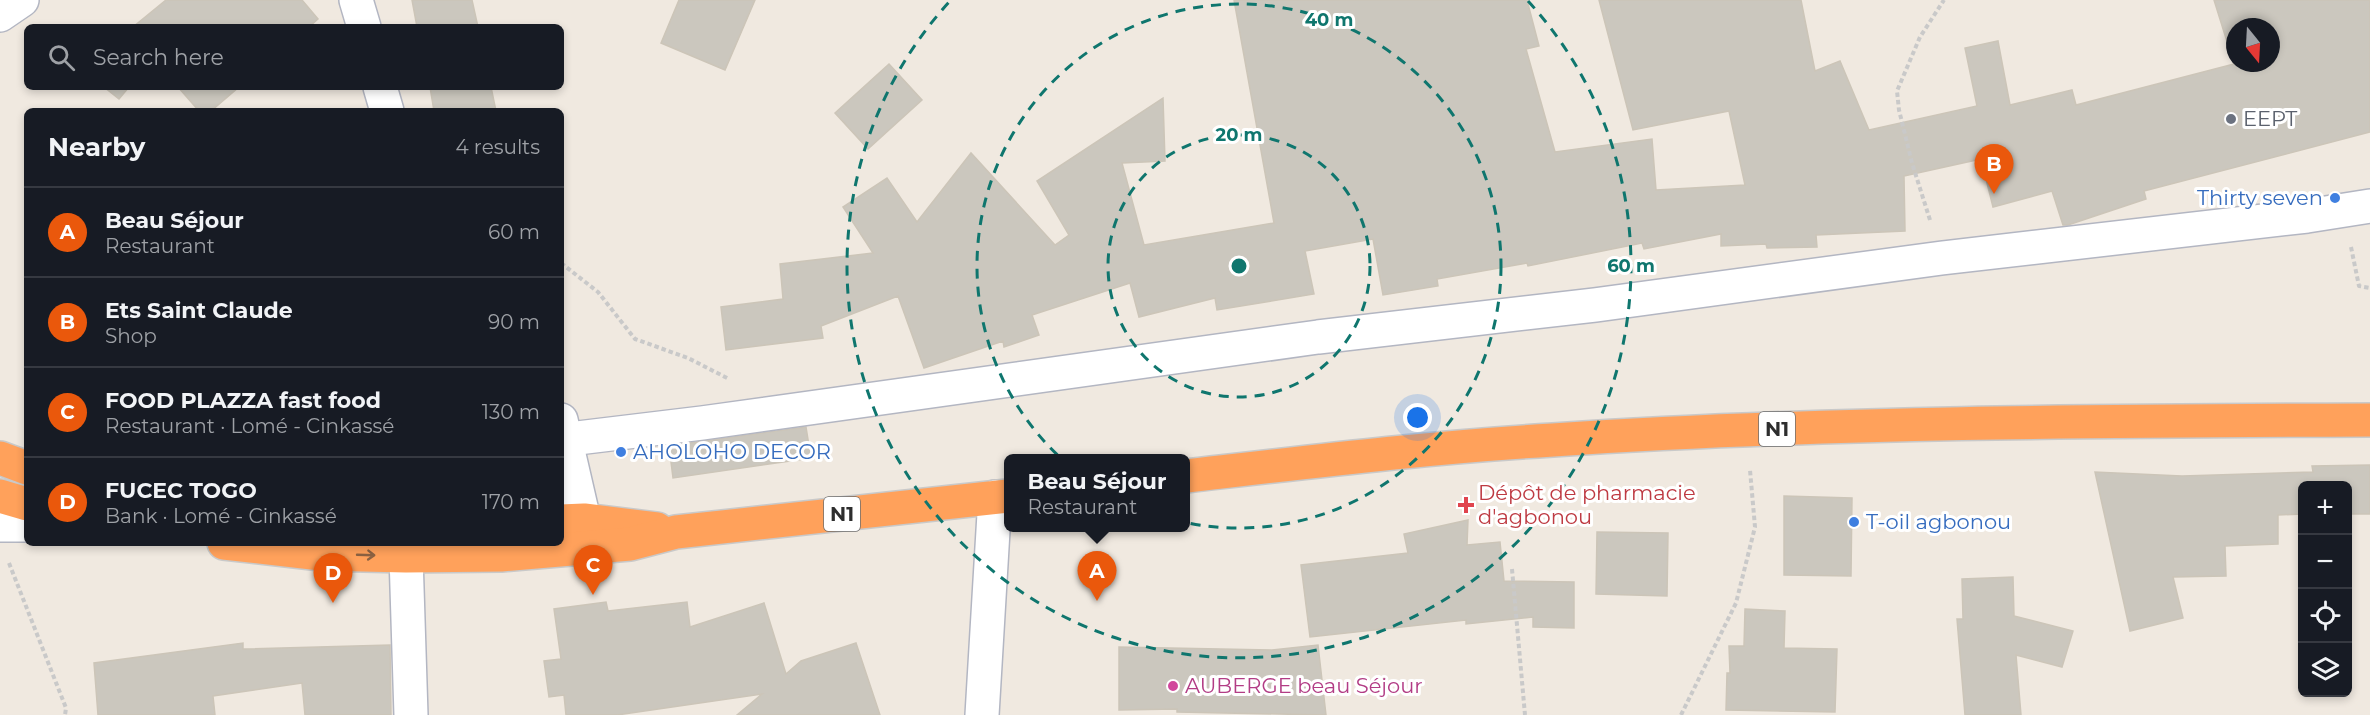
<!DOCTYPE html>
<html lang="en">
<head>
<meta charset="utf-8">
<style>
	body { margin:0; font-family:Montserrat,sans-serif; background:#20242c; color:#f1f3f6 }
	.controls { position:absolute; right:18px; bottom:18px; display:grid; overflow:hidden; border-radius:9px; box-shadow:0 3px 9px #0003 }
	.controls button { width:54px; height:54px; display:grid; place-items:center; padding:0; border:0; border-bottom:2px solid #363941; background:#171b24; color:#f1f3f6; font:30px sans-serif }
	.compass { position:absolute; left:2226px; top:18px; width:54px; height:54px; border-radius:50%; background:#171b24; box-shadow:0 3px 9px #0003; rotate:162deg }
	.you { position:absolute; left:1418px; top:418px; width:21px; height:21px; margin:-15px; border:4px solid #fff; border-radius:50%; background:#1a73e8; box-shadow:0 0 0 9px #1a73e833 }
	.badge { display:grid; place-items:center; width:39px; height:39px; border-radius:50%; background:#ea580c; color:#fff; font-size:20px; font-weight:700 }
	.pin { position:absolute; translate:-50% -50px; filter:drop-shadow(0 2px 3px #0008) }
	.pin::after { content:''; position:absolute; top:32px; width:21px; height:18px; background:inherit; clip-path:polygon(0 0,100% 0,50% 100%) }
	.popup { position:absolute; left:1004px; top:454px; width:186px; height:78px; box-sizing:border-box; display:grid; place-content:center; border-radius:9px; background:#171b24; filter:drop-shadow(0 2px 4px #0005); font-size:20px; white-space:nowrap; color:#9ea1a6 }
	.popup b { font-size:22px; color:#f1f3f6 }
	.popup::after { content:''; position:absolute; left:50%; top:100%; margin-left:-12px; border:12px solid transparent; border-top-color:#171b24 }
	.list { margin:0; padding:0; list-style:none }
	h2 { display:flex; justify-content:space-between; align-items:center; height:78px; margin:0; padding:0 24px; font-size:26px }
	h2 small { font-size:20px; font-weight:400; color:#9ea1a6 }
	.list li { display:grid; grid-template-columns:39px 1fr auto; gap:18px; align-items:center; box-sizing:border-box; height:90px; padding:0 24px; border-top:2px solid #363941 }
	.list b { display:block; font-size:22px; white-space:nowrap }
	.list p { margin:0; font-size:20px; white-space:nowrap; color:#9ea1a6 }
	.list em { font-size:20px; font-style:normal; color:#9ea1a6 }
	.icon { flex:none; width:33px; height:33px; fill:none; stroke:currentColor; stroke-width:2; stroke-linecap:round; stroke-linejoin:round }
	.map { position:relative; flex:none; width:2370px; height:715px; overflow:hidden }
	.search { position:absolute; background:#171b24; box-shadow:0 3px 9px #0003; left:24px; top:24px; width:540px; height:66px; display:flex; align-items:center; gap:15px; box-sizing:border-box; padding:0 21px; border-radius:9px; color:#9ea1a6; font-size:22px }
	.panel { position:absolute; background:#171b24; box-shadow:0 3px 9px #0003; left:24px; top:108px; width:540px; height:438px; border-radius:9px }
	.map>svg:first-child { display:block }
</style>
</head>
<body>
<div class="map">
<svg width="2370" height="715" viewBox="0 0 2370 715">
	<rect width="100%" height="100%" fill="#f0e9e0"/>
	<g fill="#cbc7be" stroke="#ccc5b8" stroke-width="1.5" fill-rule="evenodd">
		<path d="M166,0h136l16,19 -9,8h-176z"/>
		<path d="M412,0h60l6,27h-61z"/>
		<path d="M679,0h76l-30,70 -64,-27z"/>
		<path d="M1234,0h293l12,46 -13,3 29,103 97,-13 4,51 89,-5 -16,-74 -96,19 -34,-130h202l14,71 25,-10 29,69 108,-24 -12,-58 33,-7 12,64 62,-15 4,15 158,-41 -20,-64h156v132l-226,59 2,8 -78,26h-5l-11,-34 -59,16 -12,-48 -77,17 1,55 -89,4 1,12 -50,1 -1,-4 -45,2v-12l-77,15 -2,-6 -114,23 -1,-3 -90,16 1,7 -55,9 -10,-56 -68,12 9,43 -97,16 -2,-12 -76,19 -9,-34 -98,32 7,20 -35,12 -1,-6 -79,27 -26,-72 -77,30 2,12 -97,12 -5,-43 62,-8 -3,-35 93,-11 -30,-46 44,-29 30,44 54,-69 84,92 14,-10 -32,-54 126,-83 2,63 -43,2 22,82 130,-22zM2235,27h36v36h-36z"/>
		<path d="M889,64l33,36 -54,49 -33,-36z"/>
		<path d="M104,87h25l-10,12z"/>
		<path d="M178,87h61l-28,24h-12z"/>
		<path d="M430,87h61l5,24h-62z"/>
		<path d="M806,427l5,31 -138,20 -4,-32z"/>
		<path d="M2370,465v49h-22v-28h-46v28l-24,1v29l-53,2 1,30 -53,1 10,41 -53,13 -35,-159 87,4 131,-4 -1,-6z"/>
		<path d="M1784,496l68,2 -1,78 -67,-1z"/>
		<path d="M1468,520l-1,25 33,-3 4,39 70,1v46l-41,-1v-10l-67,7v-4l-156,17 -9,-72 107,-12 -4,-19z"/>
		<path d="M1597,532l71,1 -1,63 -71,-2z"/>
		<path d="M2013,577l1,39 59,15 -11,36 -46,-12 5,60h-56l-8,-96h6l-1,-40z"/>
		<path d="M606,602l2,9 79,-9 3,25 74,-24 22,71 15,-13 55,-18 24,72h-143l25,-21 -145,21h-51l-2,-20 -15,2 -5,-36 17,-2 -7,-50z"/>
		<path d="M1745,609l40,2 -1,37 53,1 -2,63 -109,-2 1,-37h3l-1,-27h15z"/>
		<path d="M243,643v6l147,-4 1,70h-86l-3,-32 -89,13 2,19h-117l-4,-52z"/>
		<path d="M1318,645l8,70 -149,-3v-3l-58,1v-63l153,3z"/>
	</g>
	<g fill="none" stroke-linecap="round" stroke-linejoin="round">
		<defs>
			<g id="street">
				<path d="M356,0l8,27"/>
				<path d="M0,15l22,-15"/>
				<path d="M380,87l7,24"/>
				<path d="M561,420l23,100"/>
				<path d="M561,440l141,-17 616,-86 277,-32 347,-47 365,-42 63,-10"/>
				<path d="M406,556l5,159"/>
				<path d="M982,715l13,-218"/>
			</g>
			<path id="secondary" d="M0,525h27"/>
			<g id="highway">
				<path d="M0,458l27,10"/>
				<path d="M1186,476c122,-14 245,-29 367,-36 272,-18 545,-19 817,-20"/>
				<path d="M0,496l27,8"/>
				<path d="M561,521l23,-1 73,9"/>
				<path d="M224,543l97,11 85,2 95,-1 129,-11 46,-12 332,-36"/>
			</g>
		</defs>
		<use href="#street" stroke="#b3b6c2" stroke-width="36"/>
		<use href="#secondary" stroke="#b3b6c2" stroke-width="36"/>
		<use href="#highway" stroke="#c9c9c9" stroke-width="36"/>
		<g stroke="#c9c9c9" stroke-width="4" stroke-dasharray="4.5 3" stroke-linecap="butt">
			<path d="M1930,220l-18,-57 -13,-53 -2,-19 23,-54 24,-37"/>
			<path d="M2351,247l8,39 11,2"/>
			<path d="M561,263l37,29 37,47 53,19 41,21"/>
			<path d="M9,563l57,145 -1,7"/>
			<path d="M1512,569l13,146"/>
			<path d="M1681,715l55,-112 19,-76 -5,-57"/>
		</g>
		<use href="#street" stroke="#fff" stroke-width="33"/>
		<use href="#secondary" stroke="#fff" stroke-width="33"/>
		<use href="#highway" stroke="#ffa15b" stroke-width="33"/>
	</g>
	<defs><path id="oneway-shaft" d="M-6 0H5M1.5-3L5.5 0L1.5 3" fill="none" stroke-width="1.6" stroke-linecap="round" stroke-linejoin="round" transform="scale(1.5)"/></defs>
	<use stroke="#8c6242" href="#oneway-shaft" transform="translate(366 555) rotate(2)"/>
	<g fill="none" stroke="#0f766e" stroke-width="3" stroke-dasharray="10 8">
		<circle cx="1239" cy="266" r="131"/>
		<circle cx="1239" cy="266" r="262"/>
		<path d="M1528 1A392 392 0 1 1 950 1"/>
	</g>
	<circle fill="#6b7280" stroke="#fff" stroke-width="2" cx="2231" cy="119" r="6"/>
	<g fill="#3f7fe0" stroke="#fff" stroke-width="2">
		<circle cx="2335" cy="198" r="6"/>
		<circle cx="621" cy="452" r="6"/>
		<circle cx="1854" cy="522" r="6"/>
	</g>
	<path fill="#e0444e" stroke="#fff" stroke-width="2" d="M1463 496h6v6h6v6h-6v6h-6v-6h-6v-6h6z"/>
	<circle fill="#d1479c" stroke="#fff" stroke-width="2" cx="1173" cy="686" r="6"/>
	<g text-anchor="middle" stroke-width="6" stroke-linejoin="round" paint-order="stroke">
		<g fill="#fff" stroke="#6d6d6d" stroke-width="1.5">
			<rect x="1759" y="412" width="36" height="34" rx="4.5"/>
			<rect x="824" y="497" width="36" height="34" rx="4.5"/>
		</g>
		<g font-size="20" font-weight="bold" fill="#2e2e2e">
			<text x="1777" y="436">N1</text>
			<text x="842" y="521">N1</text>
		</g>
		<g font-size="21" fill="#5b616d" stroke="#fff" text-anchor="start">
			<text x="2243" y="126">EEPT</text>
		</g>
		<g font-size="21" fill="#366cbe" stroke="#fff" text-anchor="start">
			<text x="2323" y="205" text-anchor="end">Thirty seven</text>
			<text x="633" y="459">AHOLOHO DECOR</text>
			<text x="1866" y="529">T-oil agbonou</text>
		</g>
		<g font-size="21" fill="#be3a42" stroke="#fff" text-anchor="start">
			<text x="1478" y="500">Dépôt de pharmacie<tspan x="1478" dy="24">d'agbonou</tspan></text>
		</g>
		<g font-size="21" fill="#b23c85" stroke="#fff" text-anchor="start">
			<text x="1185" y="693">AUBERGE beau Séjour</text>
		</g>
	</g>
	<circle cx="1239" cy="266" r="9" fill="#0f766e" stroke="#fff" stroke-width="3"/>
	<g font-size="18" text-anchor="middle" font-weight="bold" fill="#0f766e" stroke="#fff" stroke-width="6" stroke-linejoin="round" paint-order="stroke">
		<text x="1329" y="26">40 m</text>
		<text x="1239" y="141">20 m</text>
		<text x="1631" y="272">60 m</text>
	</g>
</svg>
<div class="controls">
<button>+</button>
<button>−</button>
<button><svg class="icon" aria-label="locate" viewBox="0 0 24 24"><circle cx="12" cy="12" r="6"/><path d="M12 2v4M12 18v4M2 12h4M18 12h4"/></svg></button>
<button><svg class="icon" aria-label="layers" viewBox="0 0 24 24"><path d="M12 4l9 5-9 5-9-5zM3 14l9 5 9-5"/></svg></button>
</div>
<svg class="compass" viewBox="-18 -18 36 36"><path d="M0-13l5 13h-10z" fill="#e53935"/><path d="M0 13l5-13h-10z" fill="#9ea1a6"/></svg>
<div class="you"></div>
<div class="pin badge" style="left:1097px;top:601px">A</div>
<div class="popup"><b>Beau Séjour</b>Restaurant</div>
<div class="pin badge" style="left:1994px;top:194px">B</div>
<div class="pin badge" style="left:593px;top:595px">C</div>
<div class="pin badge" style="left:333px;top:603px">D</div>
<div class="search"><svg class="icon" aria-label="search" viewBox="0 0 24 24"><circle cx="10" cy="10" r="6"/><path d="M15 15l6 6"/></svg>Search here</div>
<section class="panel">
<h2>Nearby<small>4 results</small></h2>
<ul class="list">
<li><span class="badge">A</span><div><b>Beau Séjour</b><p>Restaurant</p></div><em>60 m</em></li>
<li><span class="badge">B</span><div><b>Ets Saint Claude</b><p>Shop</p></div><em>90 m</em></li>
<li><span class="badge">C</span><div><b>FOOD PLAZZA fast food</b><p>Restaurant · Lomé - Cinkassé</p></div><em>130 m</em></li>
<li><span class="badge">D</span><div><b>FUCEC TOGO</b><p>Bank · Lomé - Cinkassé</p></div><em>170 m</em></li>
</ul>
</section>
</div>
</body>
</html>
